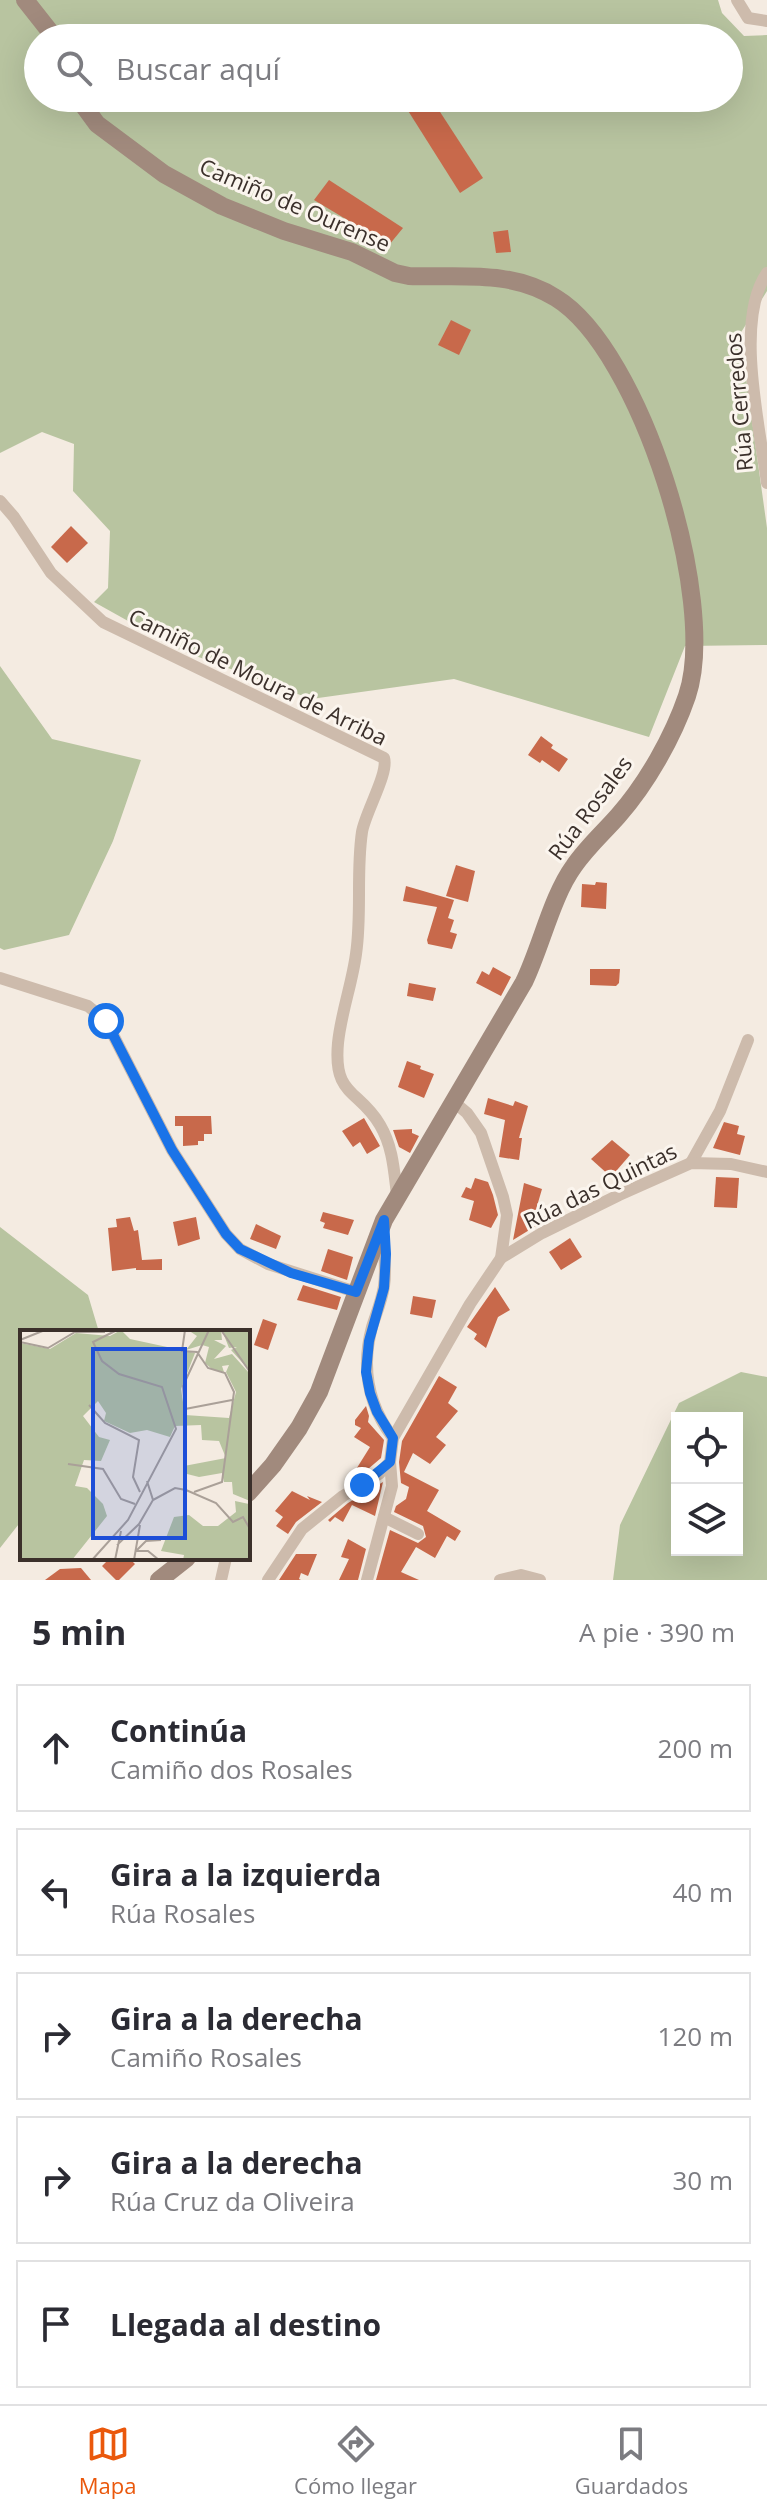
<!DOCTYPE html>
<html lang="es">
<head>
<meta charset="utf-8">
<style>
	body { margin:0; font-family:"Open Sans",sans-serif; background:#f7f7f7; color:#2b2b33 }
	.controls { position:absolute; right:24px; bottom:24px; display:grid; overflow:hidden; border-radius:0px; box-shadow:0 8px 32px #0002 }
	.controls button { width:72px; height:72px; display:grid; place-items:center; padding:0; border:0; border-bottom:2px solid #e1e1e2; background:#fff; color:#2b2b33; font:40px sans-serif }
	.stop { position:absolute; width:24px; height:24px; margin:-18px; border:6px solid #1a73e8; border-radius:50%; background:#fff }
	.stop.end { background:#1a73e8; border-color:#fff; box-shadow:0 2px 8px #0008 }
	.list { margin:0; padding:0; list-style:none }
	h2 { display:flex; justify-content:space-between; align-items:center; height:104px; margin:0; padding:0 32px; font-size:34px }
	h2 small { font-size:26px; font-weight:400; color:#7c7c81 }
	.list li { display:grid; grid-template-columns:52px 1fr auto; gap:24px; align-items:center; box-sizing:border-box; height:128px; margin:0 16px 16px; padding:0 16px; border:2px solid #e1e1e2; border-radius:0px }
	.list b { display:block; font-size:30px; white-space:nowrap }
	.list p { margin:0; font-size:26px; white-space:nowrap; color:#7c7c81 }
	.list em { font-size:26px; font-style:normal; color:#7c7c81 }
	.icon { flex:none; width:44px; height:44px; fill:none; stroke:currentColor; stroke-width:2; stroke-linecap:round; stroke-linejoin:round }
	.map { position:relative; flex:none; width:767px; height:1580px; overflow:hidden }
	.search { position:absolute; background:#fff; box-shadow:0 8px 32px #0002; left:24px; right:24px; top:24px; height:88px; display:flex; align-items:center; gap:20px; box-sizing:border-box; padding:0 28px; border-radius:44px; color:#7c7c81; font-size:30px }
	.sheet { height:824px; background:#fff }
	nav { display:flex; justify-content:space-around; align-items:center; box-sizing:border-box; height:112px; border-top:2px solid #e1e1e2; background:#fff; font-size:22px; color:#7c7c81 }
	nav a { display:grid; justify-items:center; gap:4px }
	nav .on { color:#ea580c }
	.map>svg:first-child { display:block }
</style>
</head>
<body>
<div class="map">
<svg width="767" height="1580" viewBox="0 0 767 1580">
	<rect width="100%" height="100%" fill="#f4ebe1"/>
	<g fill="#b8c4a0" fill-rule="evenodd">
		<path d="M0,0h718l4,13 22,23 23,-1v256l-27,43 27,194v117l-82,1 -36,91 -195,-58 -143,20 -131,-49 -86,-48 14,-14 2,-57 -37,-40 1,-47 -32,-12 -42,21zM38,38h691v60h-691z"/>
		<path d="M0,666l52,73 89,21 -28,81 -44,94 -65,15 -4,-2z"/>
		<path d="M0,1227l88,68 11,37h-77v188l-22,28z"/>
		<path d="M741,1372l26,5v203h-154l7,-55 59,-122zM677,1418h60v132h-60z"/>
	</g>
	<g fill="#c8694b">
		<path d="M400,98h31l52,80 -23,15z"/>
		<path d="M329,180l74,48 -14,17 -75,-45z"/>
		<path d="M508,230l3,22 -15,1 -3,-21z"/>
		<path d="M451,320l20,10 -12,25 -21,-10z"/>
		<path d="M71,526l17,17 -21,20 -16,-16z"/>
		<path d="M541,736l12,9 -2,3 17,11 -9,13 -17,-12 -2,3 -12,-8z"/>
		<path d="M456,865l19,6 -7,31 -22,-6z"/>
		<path d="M596,882l11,1 -1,26 -25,-2 1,-23 13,1z"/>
		<path d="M406,886l48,14 -6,18 6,2 -4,12 7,2 -5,15 -24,-5 -1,-4 10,-33 -34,-6z"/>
		<path d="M493,967l18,10 -10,19 -25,-13 6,-12 7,4z"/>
		<path d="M590,969h30l-1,14 -3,3 -26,-1z"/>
		<path d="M409,983l27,5 -3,13 -26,-5z"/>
		<path d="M407,1061l14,5 -1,3 14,5 -10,24 -26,-11z"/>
		<path d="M488,1098l25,8 2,-5 13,5 -9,32h3l-3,22 -20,-3 6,-37 -21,-6z"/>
		<path d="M175,1116h36l1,18h-8v7h-6v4l-15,1v-20h-8z"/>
		<path d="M364,1118l16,28 -13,8 -7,-12 -7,5 -11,-16z"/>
		<path d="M724,1122l15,4 -2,8 8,2 -5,19 -27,-7z"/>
		<path d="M412,1129v4l7,3 -9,17 -11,-6 -6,-17z"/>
		<path d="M612,1140l18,15 -19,22 -20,-18z"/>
		<path d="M716,1177l23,1 -2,30 -23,-1z"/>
		<path d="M475,1178l13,4 5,13 5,20 -7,13 -22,-8 5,-19 -13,-4 5,-10 5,2z"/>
		<path d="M524,1183l18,6 -7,24 14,5 -36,22z"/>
		<path d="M323,1212l31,8 -6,15 -25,-7 2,-5 -5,-2z"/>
		<path d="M130,1217l4,14 4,-1 4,30 20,-1v11h-26v-2l-24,3 -4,-43 9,-1 -1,-8z"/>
		<path d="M196,1217l4,22 -22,7 -5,-24z"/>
		<path d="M256,1224l25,12 -5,13 -26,-10z"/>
		<path d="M570,1238l12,19 -21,13 -12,-18z"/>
		<path d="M328,1249l25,8 -6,23 -26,-9z"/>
		<path d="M303,1285l38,12 -4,13 -40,-10z"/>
		<path d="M495,1287l15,23 -12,7 -12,31 -12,-9 3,-5 -10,-7z"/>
		<path d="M413,1296l23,4 -4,18 -22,-4z"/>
		<path d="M263,1319l14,5 -9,26 -14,-5z"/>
		<path d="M439,1376l18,11 -9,16 10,8 -22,26 10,8 -16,19 -17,-11 -9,19 35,18 -12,21 34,20 -6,10 -8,-5 -12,22 -19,-11 -15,25 18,8h-43l14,-50 28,13 8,-6 -3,-11 -29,-14 2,-6 10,-7 3,-12 -8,-4 -2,-21 3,-21z"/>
		<path d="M366,1406l3,10 -1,6 16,18 -3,18 -20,17 -6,-4 15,-24 -16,-10 7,-9 -6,-3v-5z"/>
		<path d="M383,1482l-8,34 -23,-11 -9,17 -8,-5 -5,5 -2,-2 20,-17z"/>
		<path d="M292,1491l18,9 -3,-4 15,6 -26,20 -8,12 -12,-8 7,-9 -8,-6z"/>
		<path d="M348,1539l18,10 -8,31h-19l10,-21 -8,-2z"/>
		<path d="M296,1554h21l-9,22 -7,-3 -2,6 2,1h-22z"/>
		<path d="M117,1558h12l6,6 -16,16h-3l-14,-14 7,-7 3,3z"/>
		<path d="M81,1568l10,12h-46l15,-11z"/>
	</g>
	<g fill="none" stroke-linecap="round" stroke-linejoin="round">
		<g stroke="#cdbbac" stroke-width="12">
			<path d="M737,0l11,18 19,3"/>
			<path d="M767,273c-33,47 -7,154 0,210"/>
			<path d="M0,501l14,16 37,56 52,49 281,136c5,15 -19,55 -22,74 -6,40 0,82 -6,122 -4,30 -15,59 -18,89 -5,54 21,46 42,82 13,22 14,46 17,70"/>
			<path d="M0,978l88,28 18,15 66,129 54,84 14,15 28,15 88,28"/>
			<path d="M691,1163l29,-52 28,-71"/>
			<path d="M383,1230c0,19 4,37 1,56 -2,14 -8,28 -12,41 -11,41 -4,78 21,111"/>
			<path d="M501,1258l41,-25 77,-38 72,-32 40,1 36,8"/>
			<path d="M384,1517l34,17"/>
			<path d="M221,1580l5,-22"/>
			<path d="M268,1580l34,-51 41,-33 36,-22 11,-12 3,-24 77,-134 31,-46 6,-43 -4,-18 -22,-64 -14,-20 -13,-11"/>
			<path d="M367,1580l25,-94 -2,-24"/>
			<path d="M500,1580l21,-5 19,5"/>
		</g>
		<g stroke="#a18a7d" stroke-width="18">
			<path d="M25,0l30,38"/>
			<path d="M78,98l19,26 67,50 58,32 62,25 68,21 43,21 14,3c50,2 101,-7 147,22 85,52 163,304 131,398 -14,41 -40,87 -69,120 -15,17 -31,31 -44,50 -22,30 -33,81 -50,116l-140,238 -65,172 -20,36 -26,37 -25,28"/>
			<path d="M159,1580l28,-22"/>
		</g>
	</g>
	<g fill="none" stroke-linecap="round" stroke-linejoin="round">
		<path stroke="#1a73e8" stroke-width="10" d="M106,1021l66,129 54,84 14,15 51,24 65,19 28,-72 2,34 -2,34 -15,53 -3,31 4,21 7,19 16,26 -3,24 -28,23"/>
	</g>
	<g text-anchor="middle" stroke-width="6" stroke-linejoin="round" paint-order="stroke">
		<g font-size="22" fill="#3b302b" stroke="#fbf5ee">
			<text transform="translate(295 205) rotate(23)" y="8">Camiño de Ourense</text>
			<text transform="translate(739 402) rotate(-95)" y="8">Rúa Cerredos</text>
			<text transform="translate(258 677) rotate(26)" y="8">Camiño de Moura de Arriba</text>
			<text transform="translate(590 808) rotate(-53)" y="8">Rúa Rosales</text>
			<text transform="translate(600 1186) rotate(-26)" y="8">Rúa das Quintas</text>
		</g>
	</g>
	<g transform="translate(20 1330)">
		<rect width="230" height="230" fill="#f4ebe1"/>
		<path d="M101,0l9,9 65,14 -14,36 4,26 44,3 7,-26 -10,-20 3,-7 -7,1 2,6 -11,-2 -8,-7 4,-16 -7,-2 -16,5 11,-14 -9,-6h33l1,10h-8l12,6 -12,13 18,-5 18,20v127l-17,-7 -1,-12h-8l-2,-9 -23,4 -16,-4 1,-7 42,-8 -7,-17 -17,-1 -1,-15 -26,1 -5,11 -23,-7 -17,3 -26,-12 2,-8 -8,-12 -15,15 16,21 11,3 -9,21 -17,-1 -9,26 12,2 16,16 4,12 -35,44h-52v-217l30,6 26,-16 34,3zM202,0h28v41l-19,-21 6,-3 -8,1zM215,171l14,3 1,56h-67l1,-5 -23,-4 13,-34 15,-2 14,11h15l18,-14z" fill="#b8c4a0"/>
		<path fill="none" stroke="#aaa098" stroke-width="2" d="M165,0l-3,21 15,1 11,16 17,5 9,19 -12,90 -28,10M189,0l-26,56 2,23 47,-9M201,0l29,42M0,10l25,-10M0,12l28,6 27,-16h30M69,75l16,18 34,17 -6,37 7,15M48,134l35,5 18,30 14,5M133,170l22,-12 11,2 30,13 17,19 10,-5 7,12M97,215l22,-21 14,-24 -6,-19M116,221l10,-10 15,-1M116,221h12l11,9M72,230l36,-40 48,-91 -14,-42 -43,-13 -17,-13 -9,-19 24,-12M95,230l6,-29M114,230l6,-35"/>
		<path fill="#1d4ed8" fill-opacity="0.15" stroke="#1d4ed8" stroke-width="4" d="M73,19h92v189h-92z"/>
		<rect width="230" height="230" fill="none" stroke="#3b302b" stroke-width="4"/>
	</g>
</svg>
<div class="controls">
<button><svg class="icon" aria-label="locate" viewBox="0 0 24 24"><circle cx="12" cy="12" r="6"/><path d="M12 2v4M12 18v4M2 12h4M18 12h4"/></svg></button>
<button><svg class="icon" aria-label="layers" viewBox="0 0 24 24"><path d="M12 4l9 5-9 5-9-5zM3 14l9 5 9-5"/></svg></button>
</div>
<div class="stop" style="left:106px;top:1021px"></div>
<div class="stop end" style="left:362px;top:1485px"></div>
<div class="search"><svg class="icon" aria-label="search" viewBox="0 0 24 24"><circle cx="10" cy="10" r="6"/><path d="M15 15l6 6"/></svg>Buscar aquí</div>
</div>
<section class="sheet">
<h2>5 min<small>A pie · 390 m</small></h2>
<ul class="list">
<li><svg class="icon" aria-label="ahead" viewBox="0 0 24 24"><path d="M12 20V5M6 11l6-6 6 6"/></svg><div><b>Continúa</b><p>Camiño dos Rosales</p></div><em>200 m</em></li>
<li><svg class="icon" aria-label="left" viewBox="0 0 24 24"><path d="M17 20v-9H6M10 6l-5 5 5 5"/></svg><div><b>Gira a la izquierda</b><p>Rúa Rosales</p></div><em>40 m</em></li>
<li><svg class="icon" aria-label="right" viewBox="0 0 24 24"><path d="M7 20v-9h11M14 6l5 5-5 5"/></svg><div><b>Gira a la derecha</b><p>Camiño Rosales</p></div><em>120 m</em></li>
<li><svg class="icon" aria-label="right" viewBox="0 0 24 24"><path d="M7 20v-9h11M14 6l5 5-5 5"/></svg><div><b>Gira a la derecha</b><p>Rúa Cruz da Oliveira</p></div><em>30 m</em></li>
<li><svg class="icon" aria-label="arrive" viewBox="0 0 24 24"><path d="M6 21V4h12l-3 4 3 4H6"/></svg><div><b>Llegada al destino</b></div></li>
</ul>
</section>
<nav>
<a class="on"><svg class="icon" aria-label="map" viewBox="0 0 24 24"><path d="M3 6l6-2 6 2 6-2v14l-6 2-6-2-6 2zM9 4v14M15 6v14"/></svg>Mapa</a>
<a><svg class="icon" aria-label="directions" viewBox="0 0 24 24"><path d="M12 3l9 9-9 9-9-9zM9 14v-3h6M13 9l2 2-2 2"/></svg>Cómo llegar</a>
<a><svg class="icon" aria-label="saved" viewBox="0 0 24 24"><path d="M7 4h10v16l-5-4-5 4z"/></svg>Guardados</a>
</nav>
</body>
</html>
